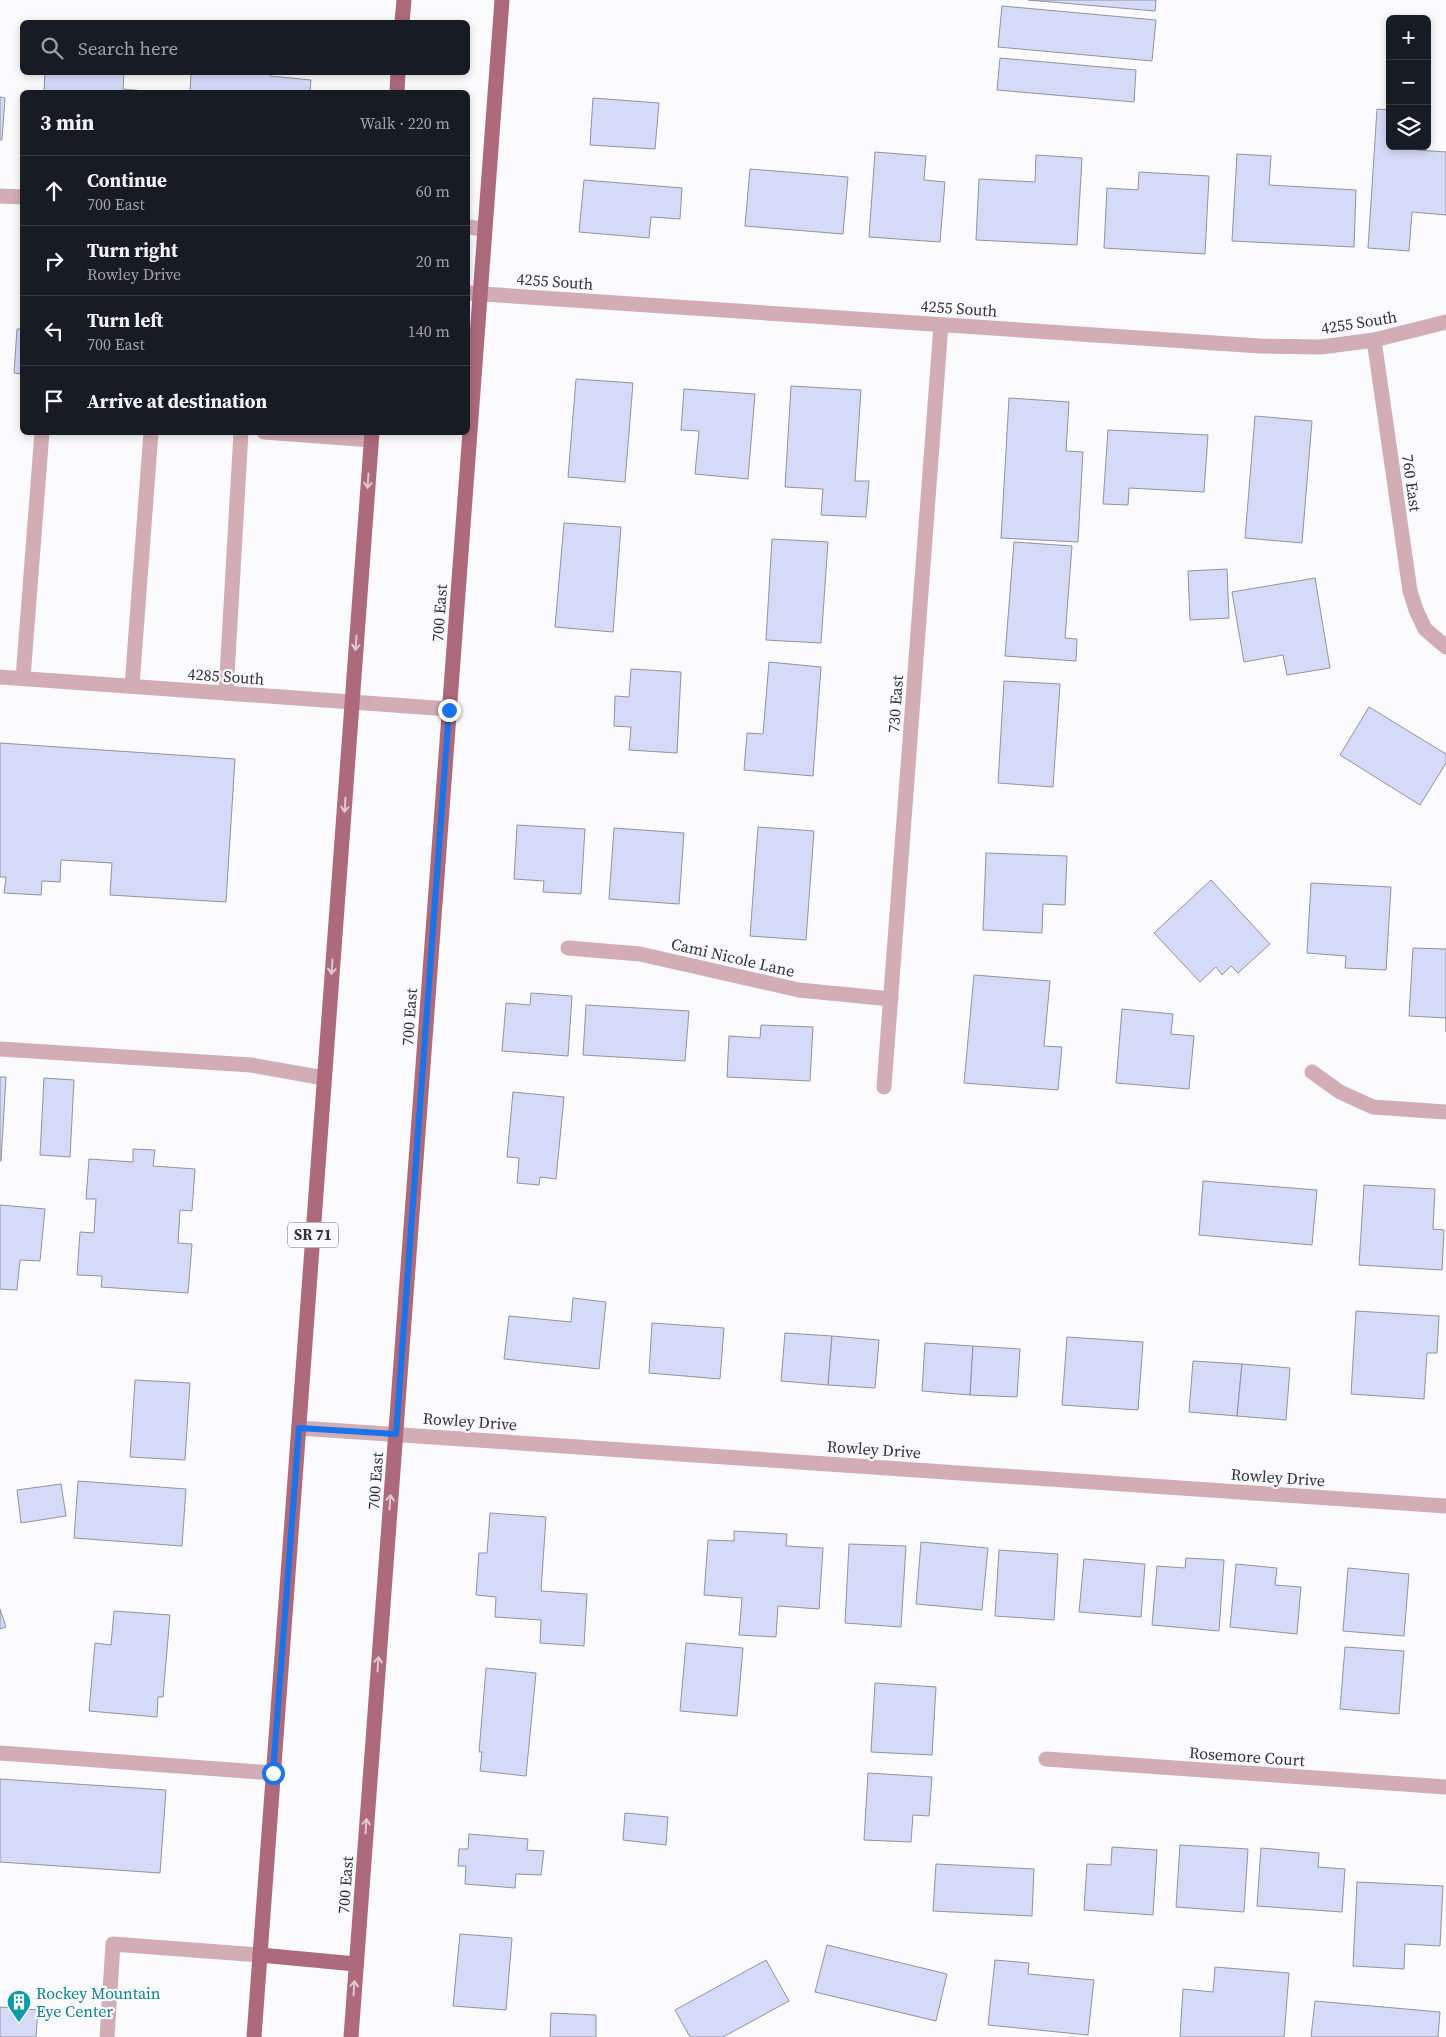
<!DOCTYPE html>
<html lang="en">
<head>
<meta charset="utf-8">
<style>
	body { margin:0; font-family:"Source Serif 4",serif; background:#20242c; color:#f1f3f6 }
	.controls { position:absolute; right:15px; top:15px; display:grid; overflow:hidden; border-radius:8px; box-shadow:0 2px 8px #0003 }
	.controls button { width:45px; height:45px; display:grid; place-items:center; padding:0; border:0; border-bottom:1px solid #363941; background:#171b24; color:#f1f3f6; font:25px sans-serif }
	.stop { position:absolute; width:15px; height:15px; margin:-11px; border:4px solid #1a73e8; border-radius:50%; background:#fff }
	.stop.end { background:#1a73e8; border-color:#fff; box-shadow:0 1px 5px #0008 }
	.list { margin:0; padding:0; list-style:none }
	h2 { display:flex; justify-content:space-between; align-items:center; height:65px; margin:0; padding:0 20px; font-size:21px }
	h2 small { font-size:16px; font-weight:400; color:#9ea1a6 }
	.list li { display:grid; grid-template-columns:32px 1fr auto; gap:15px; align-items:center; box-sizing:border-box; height:70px; padding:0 20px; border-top:1px solid #363941 }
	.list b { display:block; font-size:19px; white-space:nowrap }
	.list p { margin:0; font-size:16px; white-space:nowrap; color:#9ea1a6 }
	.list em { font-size:16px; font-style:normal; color:#9ea1a6 }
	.icon { flex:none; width:28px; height:28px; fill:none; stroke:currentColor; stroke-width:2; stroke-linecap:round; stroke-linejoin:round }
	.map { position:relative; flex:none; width:1446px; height:2037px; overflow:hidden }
	.search { position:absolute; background:#171b24; box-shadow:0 2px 8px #0003; left:20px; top:20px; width:450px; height:55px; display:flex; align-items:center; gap:12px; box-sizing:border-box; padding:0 18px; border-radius:8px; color:#9ea1a6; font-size:19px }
	.panel { position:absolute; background:#171b24; box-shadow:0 2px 8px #0003; left:20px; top:90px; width:450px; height:345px; border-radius:8px }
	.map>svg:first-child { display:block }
</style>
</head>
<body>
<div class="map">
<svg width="1446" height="2037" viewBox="0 0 1446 2037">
	<rect width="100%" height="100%" fill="#fbfbfd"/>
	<g fill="#d4daf8" stroke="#91939d">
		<path d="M1028,0h128l-1,11z"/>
		<path d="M1002,6l154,14 -4,41 -154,-14z"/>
		<path d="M1000,58l136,12 -2,32 -137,-12z"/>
		<path d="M45,72h79l-1,17 33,3h-112z"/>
		<path d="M191,72h80l-1,4 41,4 -1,12h-120z"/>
		<path d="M0,97l5,1 -3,42h-2z"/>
		<path d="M593,98l66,5 -4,46 -65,-4z"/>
		<path d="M1377,109l13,1v36h27v4l29,2v63l-34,-3 -3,39 -41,-3z"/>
		<path d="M875,152l51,4 -2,24 21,2 -5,60 -71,-5z"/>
		<path d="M1237,154l34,2 -2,29 87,5 -2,57 -122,-6z"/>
		<path d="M1036,155l46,3 -5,87 -101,-5 3,-61 56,3z"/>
		<path d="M750,169l98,8 -5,57 -98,-8z"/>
		<path d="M1139,172l70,4 -4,78 -101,-6 3,-60 31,2z"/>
		<path d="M584,180l98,8 -2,31 -29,-2 -2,21 -70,-6z"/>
		<path d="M17,329h5v45l-8,-1z"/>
		<path d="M576,379l57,4 -8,99 -57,-5z"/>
		<path d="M791,386l70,4 -6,91h14l-3,36 -45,-2 2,-26 -38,-2z"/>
		<path d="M684,389l71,5 -7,85 -53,-5 4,-43 -18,-1z"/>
		<path d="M1009,398l60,4 -3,49 17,1 -5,90 -77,-4z"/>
		<path d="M1255,416l57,5 -10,122 -57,-5z"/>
		<path d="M1108,430l100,5 -4,57 -75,-4 -1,17 -25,-1z"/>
		<path d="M564,523l57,4 -8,105 -58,-5z"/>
		<path d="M772,539l56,3 -7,101 -55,-3z"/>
		<path d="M1014,542l58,4 -7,92 12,1 -1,22 -71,-5z"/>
		<path d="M1227,569l2,49 -39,2 -2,-49z"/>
		<path d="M1315,578l15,90 -43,7 -4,-20 -39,7 -12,-70z"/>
		<path d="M769,662l52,5 -8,109 -69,-6 3,-37 16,1z"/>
		<path d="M631,669l50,3 -4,81 -48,-3 2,-23 -17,-1 1,-30 14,1z"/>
		<path d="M1004,681l56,3 -7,103 -55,-4z"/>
		<path d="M1369,707l77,47v9l-26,42 -80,-50z"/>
		<path d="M0,743l235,16 -9,143 -116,-7 2,-32 -51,-3 -1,22 -18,-1 -1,14 -37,-2 2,-16h-6z"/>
		<path d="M517,825l68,4 -4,65 -38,-2 1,-11 -30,-2z"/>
		<path d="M758,827l56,4 -8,109 -56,-4z"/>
		<path d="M614,828l70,5 -5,71 -70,-5z"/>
		<path d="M986,853l81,3 -2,49 -22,-1 -1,29 -59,-3z"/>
		<path d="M1211,880l59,64 -32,29 -7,-7 -9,9 -6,-8 -16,15 -46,-49z"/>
		<path d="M1311,883l80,4 -5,83 -41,-2 1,-12 -39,-3z"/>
		<path d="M1413,948l33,1v83v-14l-37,-2z"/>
		<path d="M974,975l76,6 -6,65 18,1 -4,43 -94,-7z"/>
		<path d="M531,993l41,3 -4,60 -66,-5 4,-48 24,2z"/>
		<path d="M586,1005l103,6 -4,50 -102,-6z"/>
		<path d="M1122,1009l51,5 -2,20 23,2 -5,53 -73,-6z"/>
		<path d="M761,1025l52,2 -3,54 -83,-4 2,-41 31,2z"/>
		<path d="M0,1077h6l-5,84h-1z"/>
		<path d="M44,1078l30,2 -4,77 -30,-2z"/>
		<path d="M513,1092l51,5 -8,82 -16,-2 -1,8 -22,-2 2,-25 -12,-1z"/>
		<path d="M133,1149l22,1 -2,16 42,3 -3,42 -12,-1 -2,33 14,1 -4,49 -87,-6 1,-11 -25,-1 3,-43 14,1 2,-34h-10l3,-40 44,3z"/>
		<path d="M1203,1181l114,9 -5,55 -113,-10z"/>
		<path d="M1364,1185l71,4 -2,40 11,1 -2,40 -83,-5z"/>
		<path d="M0,1205l45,4 -5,52 -20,-1 -3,30 -17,-1z"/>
		<path d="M573,1298l33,4 -7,67 -95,-10 5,-43 62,6z"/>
		<path d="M1356,1311l83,5 -2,37h-10l-3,46 -73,-5z"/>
		<path d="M652,1323l72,5 -4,51 -71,-6z"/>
		<path d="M785,1333l47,3 -4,49 -47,-4z"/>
		<path d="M832,1336l47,4 -4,48 -47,-3z"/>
		<path d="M1067,1337l76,5 -5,68 -76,-5z"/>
		<path d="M925,1343l48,3 -3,49 -48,-4z"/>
		<path d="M973,1346l47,3 -3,48 -47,-2z"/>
		<path d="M1193,1361l49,3 -5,52 -48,-4z"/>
		<path d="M1242,1364l48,4 -4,52 -49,-4z"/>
		<path d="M135,1380l55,3 -5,77 -55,-3z"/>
		<path d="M78,1481l108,8 -4,57 -108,-8z"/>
		<path d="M61,1484l5,32 -45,7 -4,-33z"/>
		<path d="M490,1513l56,4 -5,74 46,3 -3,52 -44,-3 1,-23 -46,-3 1,-20 -20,-2 3,-42h8z"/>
		<path d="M734,1531l53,3 -1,12 37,2 -4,61 -41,-3 -2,31 -37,-2 3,-37 -38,-3 4,-55 26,1z"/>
		<path d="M921,1542l67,6 -6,62 -66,-6z"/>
		<path d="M849,1544l57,2 -5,81 -56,-4z"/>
		<path d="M999,1550l59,4 -4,66 -59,-4z"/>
		<path d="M1186,1558l38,2 -5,71 -67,-6 5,-59 28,2z"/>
		<path d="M1084,1559l61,5 -4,53 -62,-5z"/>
		<path d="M1236,1564l41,4 -2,17 26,2 -4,47 -67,-7z"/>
		<path d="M1348,1568l61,6 -5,62 -61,-5z"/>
		<path d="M0,1609l6,18 -6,2z"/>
		<path d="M114,1611l56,4 -7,82h-5l-1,20 -68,-6 6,-68 16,2z"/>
		<path d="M686,1643l57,5 -6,68 -57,-5z"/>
		<path d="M1345,1647l59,4 -5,63 -59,-5z"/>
		<path d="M486,1668l50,5 -10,103 -46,-5 2,-19h-3z"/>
		<path d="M875,1683l61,4 -4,68 -61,-3z"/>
		<path d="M868,1773l64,4 -3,39 -16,-1 -2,27 -47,-2z"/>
		<path d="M0,1779l166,11 -6,83 -160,-11z"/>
		<path d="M625,1813l43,4 -2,28 -43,-5z"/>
		<path d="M469,1834l59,5 -1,11 17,1 -3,24 -25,-1 -1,14 -50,-4 1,-18h-8l1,-17h9z"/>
		<path d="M1180,1845l68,4 -4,63 -68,-5z"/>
		<path d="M1112,1847l45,3 -4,65 -69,-5 3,-46 24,1z"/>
		<path d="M1261,1848l58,5 -1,14 27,2 -3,43 -85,-6z"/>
		<path d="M936,1864l98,5 -2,47 -99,-5z"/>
		<path d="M1357,1882l86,4 -3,60 -35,-2 -1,25 -51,-3z"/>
		<path d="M460,1934l52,4 -6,72 -53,-4z"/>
		<path d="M827,1945l120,29 -11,47 -121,-29z"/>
		<path d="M766,1960l23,41 -66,36h-33l-15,-27z"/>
		<path d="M995,1960l34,3 -1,11 66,6 -6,55 -100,-10z"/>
		<path d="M1215,1967l74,6 -5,64h-104l3,-48 30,3z"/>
		<path d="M1315,2001l125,11 -2,25h-127z"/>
		<path d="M0,2007l38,3 -2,27h-36z"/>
		<path d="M551,2013l45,2v22h-46z"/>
	</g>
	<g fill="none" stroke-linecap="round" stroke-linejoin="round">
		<g stroke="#d3adb6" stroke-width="15">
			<path d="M0,196l22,1"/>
			<path d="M468,227l16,2"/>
			<path d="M468,293l792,53 61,1 53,-7 72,-18"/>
			<path d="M1374,340l36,251 6,19 9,19 21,18"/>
			<path d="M264,432l107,8"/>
			<path d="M0,677l449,32"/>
			<path d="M23,678l19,-246"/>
			<path d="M132,686l19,-254"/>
			<path d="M226,693l15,-261"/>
			<path d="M568,948l72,6 159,36 92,9"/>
			<path d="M0,1049l251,16 73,13"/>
			<path d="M1312,1072l28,20 33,15 73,5"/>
			<path d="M884,1087l57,-762"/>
			<path d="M299,1428l1147,78"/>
			<path d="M0,1753l273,20"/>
			<path d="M1046,1759l400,28"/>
			<path d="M107,2037l6,-93 147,11"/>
		</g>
		<g stroke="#ac6a7c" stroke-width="15">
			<path d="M402,22l2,-22"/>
			<path d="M397,92l1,-20"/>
			<path d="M260,1955l96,9"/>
			<path d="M254,2037l118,-1605"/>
			<path d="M351,2037l151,-2037"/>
		</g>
	</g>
	<defs><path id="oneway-shaft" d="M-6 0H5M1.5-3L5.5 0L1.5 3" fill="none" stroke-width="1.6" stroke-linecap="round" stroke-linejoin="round" transform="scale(1.25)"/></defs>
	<g stroke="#dfc8d0">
		<use href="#oneway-shaft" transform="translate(368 481) rotate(94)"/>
		<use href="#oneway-shaft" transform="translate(356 643) rotate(94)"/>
		<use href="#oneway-shaft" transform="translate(345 805) rotate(94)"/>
		<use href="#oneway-shaft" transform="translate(332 967) rotate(94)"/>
		<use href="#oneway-shaft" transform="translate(390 1502) rotate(-86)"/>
		<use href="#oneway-shaft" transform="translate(378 1664) rotate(-86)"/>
		<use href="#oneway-shaft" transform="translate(366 1826) rotate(-86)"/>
		<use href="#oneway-shaft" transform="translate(354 1988) rotate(-86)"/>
	</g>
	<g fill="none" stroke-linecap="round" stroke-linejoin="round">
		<path stroke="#1a73e8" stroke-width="6" d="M273,1773l26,-345 97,6 53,-724"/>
	</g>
	<defs>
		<symbol id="building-pin" viewBox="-11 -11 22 30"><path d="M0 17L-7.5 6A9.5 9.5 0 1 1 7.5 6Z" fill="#0f9aa8" stroke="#fbfbfd"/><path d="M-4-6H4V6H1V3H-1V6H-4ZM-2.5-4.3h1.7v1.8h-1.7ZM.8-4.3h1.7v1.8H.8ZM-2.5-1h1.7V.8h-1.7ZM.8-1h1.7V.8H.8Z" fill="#fff"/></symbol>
	</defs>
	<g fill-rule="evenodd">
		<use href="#building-pin" x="5" y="1988" width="28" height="38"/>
	</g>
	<g text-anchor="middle" stroke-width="4.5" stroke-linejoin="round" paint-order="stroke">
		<rect fill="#fbfbfd" stroke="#6e6f72" stroke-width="1" x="288" y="1222.5" width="50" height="25" rx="4"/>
		<g font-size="15" font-weight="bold" fill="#323337">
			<text x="313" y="1240">SR 71</text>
		</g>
		<g font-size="16" fill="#323337" stroke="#fbfbfd">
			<text transform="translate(555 281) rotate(4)" y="6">4255 South</text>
			<text transform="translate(959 308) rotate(4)" y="6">4255 South</text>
			<text transform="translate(1359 322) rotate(-9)" y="6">4255 South</text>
			<text transform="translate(1412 483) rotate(82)" y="6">760 East</text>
			<text transform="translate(439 613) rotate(-86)" y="6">700 East</text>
			<text transform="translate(226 676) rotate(4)" y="6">4285 South</text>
			<text transform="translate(895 704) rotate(-86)" y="6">730 East</text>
			<text transform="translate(733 957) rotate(13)" y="6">Cami Nicole Lane</text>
			<text transform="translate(409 1017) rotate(-86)" y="6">700 East</text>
			<text transform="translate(470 1421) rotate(4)" y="6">Rowley Drive</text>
			<text transform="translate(874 1449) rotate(4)" y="6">Rowley Drive</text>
			<text transform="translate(1278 1477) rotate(4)" y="6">Rowley Drive</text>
			<text transform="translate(375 1481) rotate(-86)" y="6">700 East</text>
			<text transform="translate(1247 1756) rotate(4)" y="6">Rosemore Court</text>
			<text transform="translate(345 1885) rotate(-86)" y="6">700 East</text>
		</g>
		<g font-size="16" fill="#0d838f" stroke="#fbfbfd" text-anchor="start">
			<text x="36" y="1999">Rockey Mountain<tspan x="36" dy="18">Eye Center</tspan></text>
		</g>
	</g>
</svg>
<div class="controls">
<button>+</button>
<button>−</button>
<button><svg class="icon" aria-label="layers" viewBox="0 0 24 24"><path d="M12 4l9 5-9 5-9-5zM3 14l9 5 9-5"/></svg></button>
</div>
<div class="stop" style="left:273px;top:1773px"></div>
<div class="stop end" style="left:449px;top:710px"></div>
<div class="search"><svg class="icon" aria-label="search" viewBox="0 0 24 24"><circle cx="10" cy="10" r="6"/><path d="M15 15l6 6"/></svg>Search here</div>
<section class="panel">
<h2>3 min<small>Walk · 220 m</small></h2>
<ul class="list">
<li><svg class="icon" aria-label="ahead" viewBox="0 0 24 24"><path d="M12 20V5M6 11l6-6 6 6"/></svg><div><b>Continue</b><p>700 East</p></div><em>60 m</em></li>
<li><svg class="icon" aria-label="right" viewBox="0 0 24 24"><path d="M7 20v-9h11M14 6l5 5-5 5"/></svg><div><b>Turn right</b><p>Rowley Drive</p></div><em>20 m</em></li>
<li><svg class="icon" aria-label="left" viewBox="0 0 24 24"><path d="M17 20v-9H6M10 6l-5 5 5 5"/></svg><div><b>Turn left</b><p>700 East</p></div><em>140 m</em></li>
<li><svg class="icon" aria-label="arrive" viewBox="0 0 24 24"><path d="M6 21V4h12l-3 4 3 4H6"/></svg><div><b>Arrive at destination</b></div></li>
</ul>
</section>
</div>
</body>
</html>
